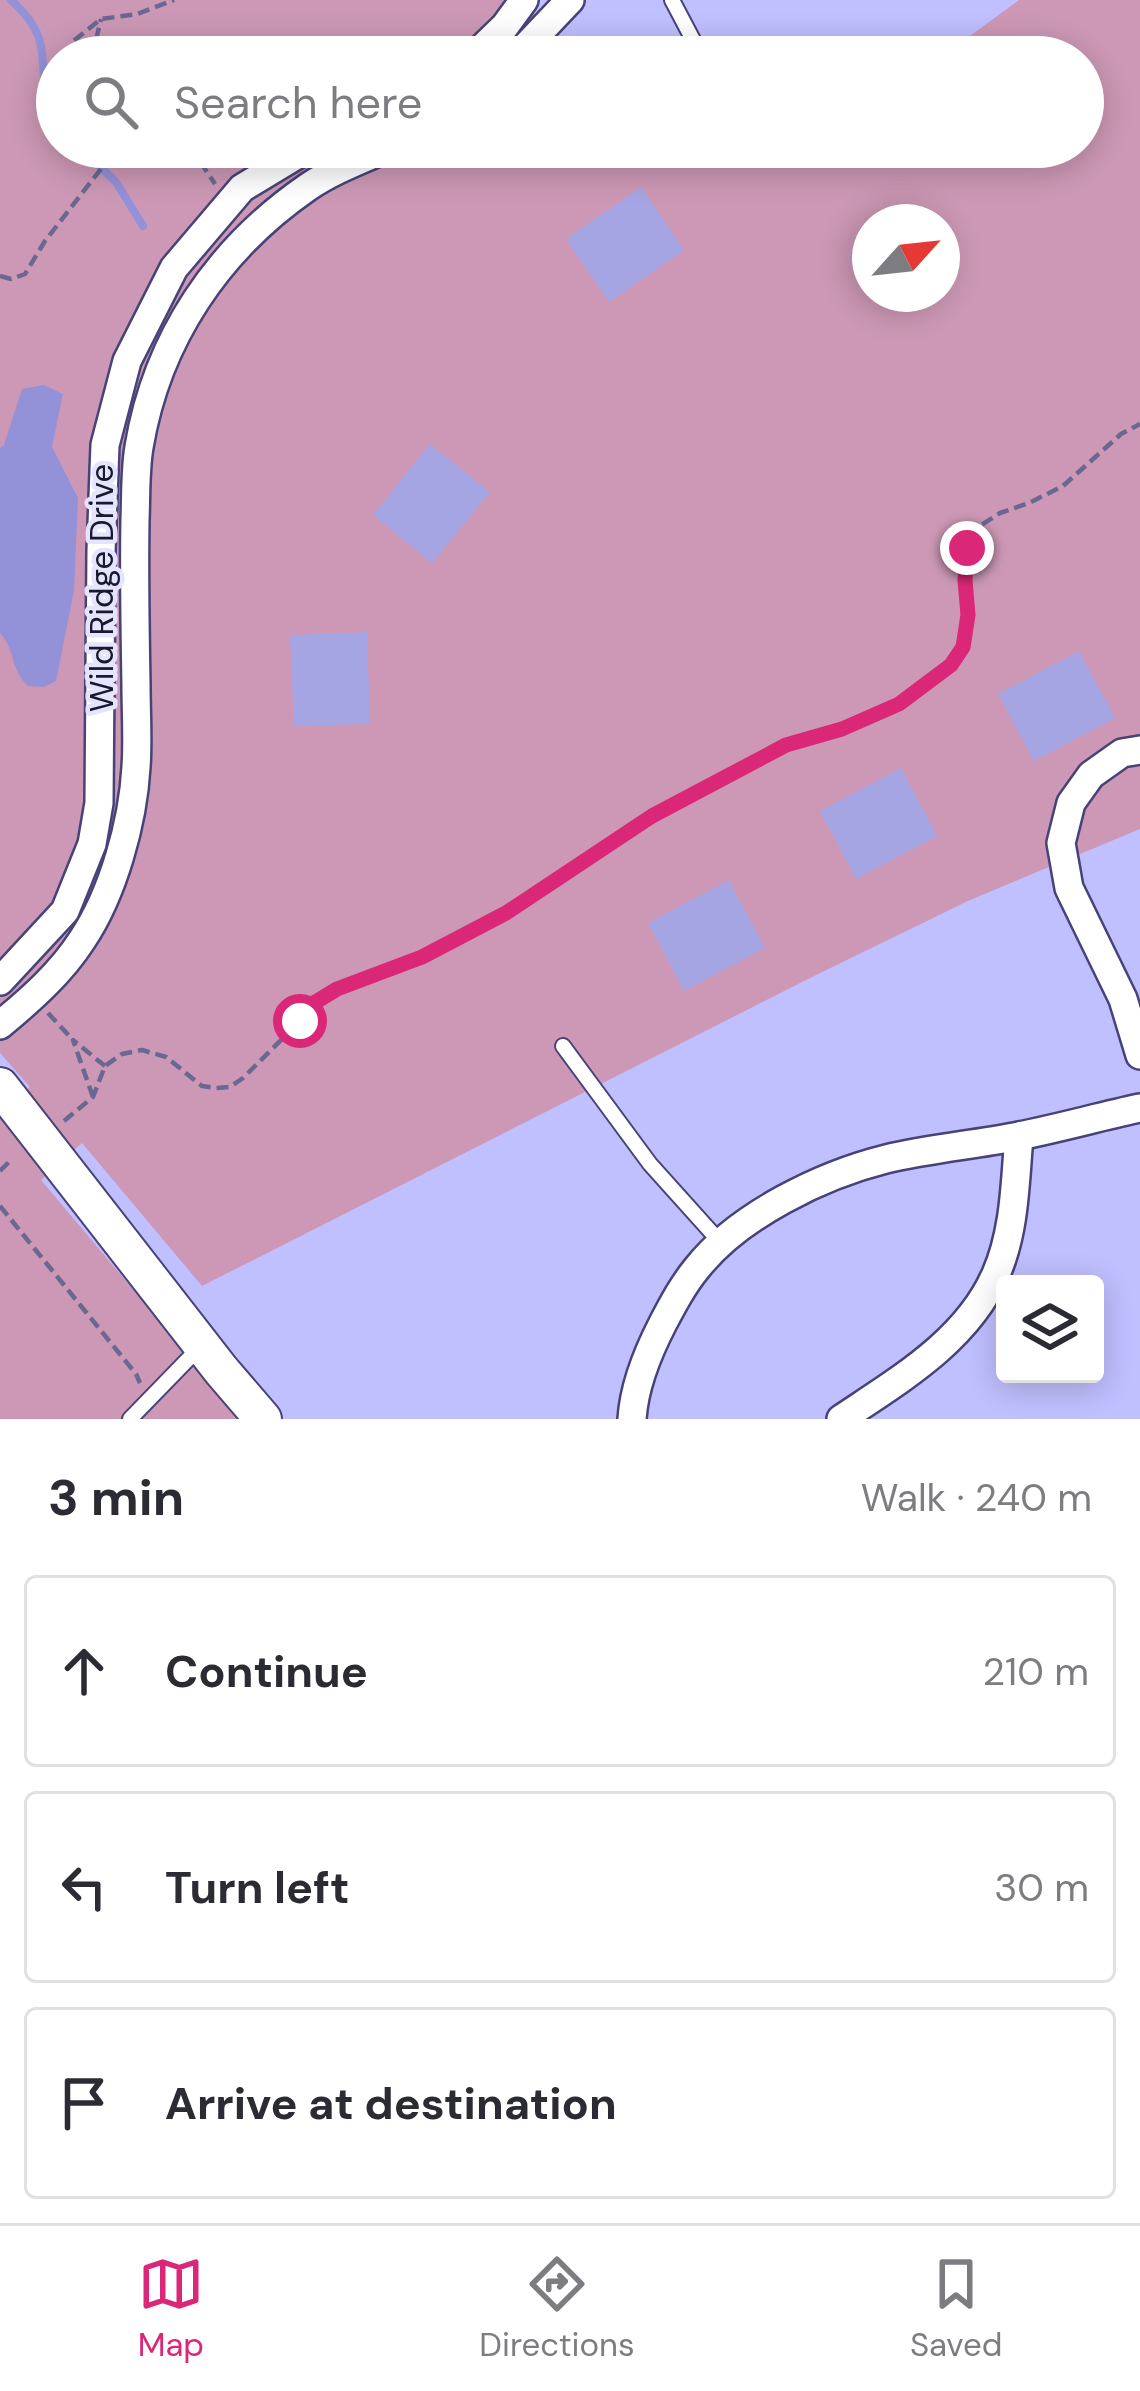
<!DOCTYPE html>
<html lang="en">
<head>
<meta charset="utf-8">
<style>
	body { margin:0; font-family:"DM Sans",sans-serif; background:#f7f7f7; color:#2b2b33 }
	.controls { position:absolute; right:36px; bottom:36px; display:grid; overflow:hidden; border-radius:12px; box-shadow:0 6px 30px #0003 }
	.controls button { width:108px; height:108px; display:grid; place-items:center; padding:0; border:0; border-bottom:3px solid #e1e1e2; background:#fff; color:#2b2b33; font:60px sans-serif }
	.compass { position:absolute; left:852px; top:204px; width:108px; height:108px; border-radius:50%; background:#fff; box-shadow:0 6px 30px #0003; rotate:63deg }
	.stop { position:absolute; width:36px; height:36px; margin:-27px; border:9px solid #db2777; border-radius:50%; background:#fff }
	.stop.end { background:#db2777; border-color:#fff; box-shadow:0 3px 12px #0008 }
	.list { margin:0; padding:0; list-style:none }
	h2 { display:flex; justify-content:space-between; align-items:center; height:156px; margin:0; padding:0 48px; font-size:51px }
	h2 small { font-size:39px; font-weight:400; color:#7c7c81 }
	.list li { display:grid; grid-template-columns:78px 1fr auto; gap:36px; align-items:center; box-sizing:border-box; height:192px; margin:0 24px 24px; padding:0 24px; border:3px solid #e1e1e2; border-radius:12px }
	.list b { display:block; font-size:45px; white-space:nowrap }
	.list em { font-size:39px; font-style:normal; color:#7c7c81 }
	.icon { flex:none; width:66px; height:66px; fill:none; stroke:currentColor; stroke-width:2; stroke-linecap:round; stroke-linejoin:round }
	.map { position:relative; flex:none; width:1140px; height:1419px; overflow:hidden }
	.search { position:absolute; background:#fff; box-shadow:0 6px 30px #0003; left:36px; right:36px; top:36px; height:132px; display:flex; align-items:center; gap:30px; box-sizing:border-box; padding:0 42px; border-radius:66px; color:#7c7c81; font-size:45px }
	.sheet { height:804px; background:#fff }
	nav { display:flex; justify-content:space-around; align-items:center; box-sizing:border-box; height:168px; border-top:3px solid #e1e1e2; background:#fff; font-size:33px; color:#7c7c81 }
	nav a { display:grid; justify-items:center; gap:6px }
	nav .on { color:#db2777 }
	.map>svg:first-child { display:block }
</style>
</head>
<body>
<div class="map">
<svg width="1140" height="1419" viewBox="0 0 1140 1419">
	<rect width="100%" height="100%" fill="#c0bfff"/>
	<path fill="#cc98b5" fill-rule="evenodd" d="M0,0h533l6,57h-482v90h552l15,9 28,-9h431v-90h-163l39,-13 60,-44h121v829l-170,71 -156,76 -612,310 -120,-143 -41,37 201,239h-242v-307l30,-25 -30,-34zM870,222h72v72h-72z"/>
	<path fill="#9391d8" d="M44,385l19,9 -11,53 26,51 -4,92 -18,91 -12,6 -16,-1c-18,-17 -12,-35 -28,-53v-185l4,-3 18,-56z"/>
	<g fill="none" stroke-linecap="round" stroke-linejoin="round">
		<g stroke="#9391d8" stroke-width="8">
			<path d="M11,0c52,46 17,68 46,120"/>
			<path d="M79,147l37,35 27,44"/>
		</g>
	</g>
	<g fill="#a6a5e3">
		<path d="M641,187l43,63 -75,52 -43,-63z"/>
		<path d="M430,444l60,48 -58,71 -59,-48z"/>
		<path d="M367,632l3,92 -76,2 -4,-91z"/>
		<path d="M1079,651l36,67 -81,43 -36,-67z"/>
		<path d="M901,768l36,68 -81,43 -36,-68z"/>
		<path d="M729,880l36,68 -81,43 -36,-68z"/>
	</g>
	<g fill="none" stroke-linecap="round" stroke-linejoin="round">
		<defs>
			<g id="service">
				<path d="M672,0l30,57"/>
				<path d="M563,1046l87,118 71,79"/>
				<path d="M130,1419l68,-70"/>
			</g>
			<g id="minor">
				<path d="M473,57l32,-31 19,-26"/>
				<path d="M516,57l54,-57"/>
				<path d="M1140,750l-18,3 -31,22 -20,28 -10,40 8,45 54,111 17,56"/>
				<path d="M0,981l65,-70 27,-67 7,-41 2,-252 4,-106 22,-84 47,-93 68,-80 68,-41"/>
				<path d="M0,1025c30,-25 61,-52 82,-85 31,-46 51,-118 54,-173 2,-27 0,-55 0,-82 -1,-55 -2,-110 -1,-165 1,-24 0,-49 4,-73 18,-108 79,-198 169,-260 25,-17 55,-28 82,-40"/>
				<path d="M632,1419c2,-32 16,-67 31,-96 10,-19 20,-38 34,-55 42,-53 125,-93 189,-109 42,-10 86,-14 128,-22 42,-8 84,-20 126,-29"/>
				<path d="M841,1419c58,-39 126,-78 155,-145 19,-43 19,-92 23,-138"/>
			</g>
			<path id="tertiary" d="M0,1086l221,284 42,49"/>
		</defs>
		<use href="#service" stroke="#474379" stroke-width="18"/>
		<use href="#minor" stroke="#474379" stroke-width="32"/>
		<use href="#tertiary" stroke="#474379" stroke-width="40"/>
		<g stroke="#696893" stroke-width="4.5" stroke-dasharray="12 6" stroke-linecap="butt">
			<path d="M71,57v-14l30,-24 36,-5 37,-14"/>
			<path d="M92,57l9,-38"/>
			<path d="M190,147l25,37"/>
			<path d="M0,276l11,3 14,-5 20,-33 73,-94"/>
			<path d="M48,1013l25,27"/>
			<path d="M93,1097l-20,-57 32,26"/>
			<path d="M64,1121l29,-24 12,-31 17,-12 20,-4 24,7 36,29 14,2 14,-1 13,-9 57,-57 14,-18 23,-14 85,-32 84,-44 146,-97 134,-71 56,-16 57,-25 52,-39 12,-18 4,-32 -2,-35 2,-32 8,-19 25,-16 29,-10 34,-17 58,-52 19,-10"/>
			<path d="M0,1171l10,-10"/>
			<path d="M0,1206l136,168 4,9"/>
		</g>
		<use href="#service" stroke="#fff" stroke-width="14"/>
		<use href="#minor" stroke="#fff" stroke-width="27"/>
		<use href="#tertiary" stroke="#fff" stroke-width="36"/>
	</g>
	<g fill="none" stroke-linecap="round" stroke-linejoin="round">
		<path stroke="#db2777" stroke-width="15" d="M300,1021l14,-18 23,-14 85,-32 84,-44 146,-97 134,-71 56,-16 57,-25 52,-39 12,-18 5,-32 -3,-35 2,-32"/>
	</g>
	<g text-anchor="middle" stroke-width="9" stroke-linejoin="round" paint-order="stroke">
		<g font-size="33" fill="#1a182f" stroke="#e4e4ff">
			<text transform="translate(101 588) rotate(-90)" y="12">Wild Ridge Drive</text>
		</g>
	</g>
</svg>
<div class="controls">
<button><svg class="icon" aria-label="layers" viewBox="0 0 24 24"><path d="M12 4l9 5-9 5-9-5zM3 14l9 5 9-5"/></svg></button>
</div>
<svg class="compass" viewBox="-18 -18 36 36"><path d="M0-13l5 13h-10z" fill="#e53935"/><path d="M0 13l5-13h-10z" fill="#7c7c81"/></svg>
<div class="stop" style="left:300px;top:1021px"></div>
<div class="stop end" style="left:967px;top:548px"></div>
<div class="search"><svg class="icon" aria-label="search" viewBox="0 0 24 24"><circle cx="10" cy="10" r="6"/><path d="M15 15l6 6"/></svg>Search here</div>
</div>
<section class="sheet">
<h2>3 min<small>Walk · 240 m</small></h2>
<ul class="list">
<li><svg class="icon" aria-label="ahead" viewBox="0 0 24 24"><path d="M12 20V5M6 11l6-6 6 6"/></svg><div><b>Continue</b></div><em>210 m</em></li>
<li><svg class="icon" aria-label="left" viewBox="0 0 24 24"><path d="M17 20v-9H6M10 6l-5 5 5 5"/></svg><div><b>Turn left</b></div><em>30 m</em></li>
<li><svg class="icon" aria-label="arrive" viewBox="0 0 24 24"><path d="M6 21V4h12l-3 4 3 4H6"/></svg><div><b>Arrive at destination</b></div></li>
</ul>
</section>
<nav>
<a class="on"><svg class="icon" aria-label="map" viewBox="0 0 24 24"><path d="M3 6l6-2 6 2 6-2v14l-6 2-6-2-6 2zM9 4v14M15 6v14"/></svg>Map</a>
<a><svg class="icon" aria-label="directions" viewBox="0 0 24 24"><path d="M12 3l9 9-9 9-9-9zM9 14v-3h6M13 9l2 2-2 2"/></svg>Directions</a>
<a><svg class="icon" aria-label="saved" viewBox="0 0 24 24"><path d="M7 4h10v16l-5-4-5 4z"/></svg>Saved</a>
</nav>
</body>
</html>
